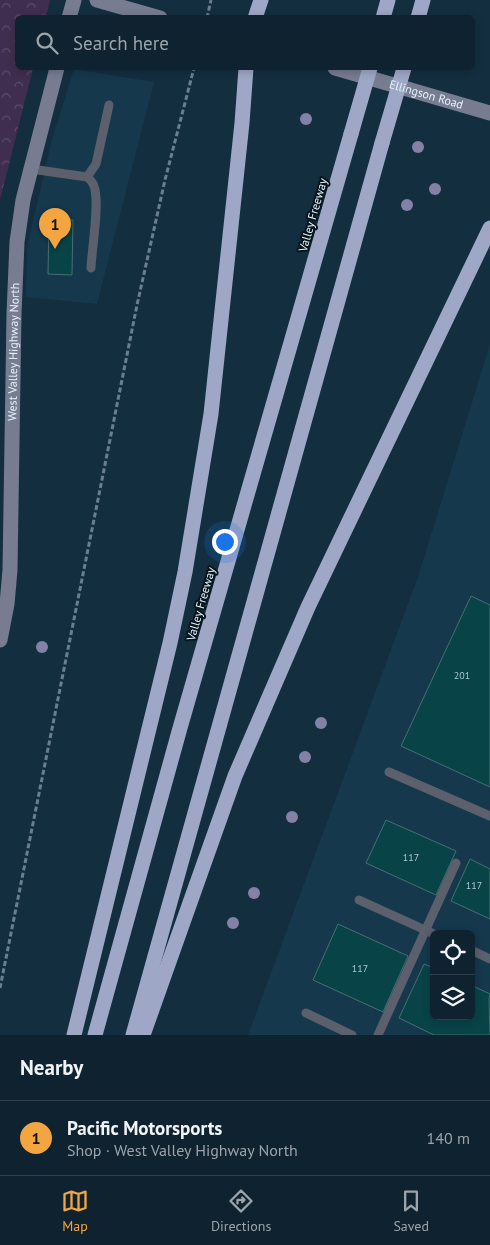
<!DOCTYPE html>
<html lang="en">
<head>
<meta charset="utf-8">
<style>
	body { margin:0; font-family:"PT Sans",sans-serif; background:#172a37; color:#f1f3f6 }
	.controls { position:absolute; right:15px; bottom:15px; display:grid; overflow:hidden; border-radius:8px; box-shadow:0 2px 8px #0003 }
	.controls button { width:45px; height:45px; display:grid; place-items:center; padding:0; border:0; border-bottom:1px solid #2e3f4b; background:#0e222f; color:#f1f3f6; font:25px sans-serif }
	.you { position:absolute; left:224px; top:541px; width:18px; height:18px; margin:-12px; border:4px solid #fff; border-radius:50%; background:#1a73e8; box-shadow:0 0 0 8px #1a73e833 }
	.badge { display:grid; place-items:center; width:32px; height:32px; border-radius:50%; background:#f2a541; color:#111; font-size:16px; font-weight:700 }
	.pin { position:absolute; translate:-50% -41px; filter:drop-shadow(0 1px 2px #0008) }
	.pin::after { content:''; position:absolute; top:26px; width:18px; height:15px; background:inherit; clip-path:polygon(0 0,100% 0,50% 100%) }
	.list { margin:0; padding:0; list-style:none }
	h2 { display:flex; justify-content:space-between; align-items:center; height:65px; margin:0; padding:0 20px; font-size:21px }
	h2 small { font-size:16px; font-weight:400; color:#9ba4aa }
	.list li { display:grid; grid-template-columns:32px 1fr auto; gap:15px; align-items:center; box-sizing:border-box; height:75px; padding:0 20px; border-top:1px solid #2e3f4b }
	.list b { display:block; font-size:19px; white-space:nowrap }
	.list p { margin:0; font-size:16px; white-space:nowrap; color:#9ba4aa }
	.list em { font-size:16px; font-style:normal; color:#9ba4aa }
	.icon { flex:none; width:28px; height:28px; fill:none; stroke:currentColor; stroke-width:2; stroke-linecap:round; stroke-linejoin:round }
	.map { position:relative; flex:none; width:490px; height:1035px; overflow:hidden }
	.search { position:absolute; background:#0e222f; box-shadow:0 2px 8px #0003; left:15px; right:15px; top:15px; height:55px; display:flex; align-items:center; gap:12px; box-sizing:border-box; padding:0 18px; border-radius:8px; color:#9ba4aa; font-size:19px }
	.sheet { height:140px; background:#0e222f }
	nav { display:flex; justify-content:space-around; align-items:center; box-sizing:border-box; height:70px; border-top:1px solid #2e3f4b; background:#0e222f; font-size:14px; color:#9ba4aa }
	nav a { display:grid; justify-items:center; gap:2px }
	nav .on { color:#f2a541 }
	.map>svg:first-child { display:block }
</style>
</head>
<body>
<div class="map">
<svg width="490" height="1035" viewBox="0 0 490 1035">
	<defs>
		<pattern id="forest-crowns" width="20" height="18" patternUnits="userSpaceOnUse" patternTransform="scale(1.25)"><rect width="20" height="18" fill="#402e50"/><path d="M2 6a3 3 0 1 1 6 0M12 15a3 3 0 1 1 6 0" fill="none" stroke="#5b4d6a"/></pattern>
	</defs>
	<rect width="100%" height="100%" fill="#132e3f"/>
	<g fill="#15384d" fill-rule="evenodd">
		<path d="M74,69l80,13 -57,222 -71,-7 1,-49 24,-105z"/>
		<path d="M490,344v691h-242l170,-458zM434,934h37v82h-37z"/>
	</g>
	<path fill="url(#forest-crowns)" d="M0,0h50l-4,17 -28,1v50h15l-33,132z"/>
	<g fill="#084348" stroke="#476f74">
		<path d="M49,219l24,1 -1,55 -24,-1z"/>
		<path d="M471,596l19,9v182l-89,-41z"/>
		<path d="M386,820l70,31 -20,44 -70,-32z"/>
		<path d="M470,859l20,10v50l-39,-18z"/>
		<path d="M338,924l70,32 -25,56 -70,-32z"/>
		<path d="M424,964l10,4v48h37v-31l19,9 -1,5 1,36h-56l-35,-17z"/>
	</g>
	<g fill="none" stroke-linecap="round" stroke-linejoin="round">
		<g stroke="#697f8e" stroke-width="3" stroke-dasharray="5 2.5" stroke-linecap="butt">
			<path d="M207,18l4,-18"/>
			<path d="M0,988l137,-683 28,-125 29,-112"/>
		</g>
		<g stroke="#5c5f6c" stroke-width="9">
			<path d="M31,169l56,8 9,-13 13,-59"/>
			<path d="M87,177c4,3 7,7 8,13 4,19 -3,57 -4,78"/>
			<path d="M389,772l101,44"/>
			<path d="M359,900l75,34"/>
			<path d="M471,950l19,9"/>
			<path d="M306,1013l46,22"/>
			<path d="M378,1035l78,-172"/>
		</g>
		<g stroke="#777c90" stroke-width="15">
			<path d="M97,0l63,18"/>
			<path d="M69,18l5,-18"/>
			<path id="s1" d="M335,68l155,45"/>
			<path id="s2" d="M0,640l7,-36 3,-34 4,-256 3,-72 6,-42 34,-132"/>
		</g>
		<g stroke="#9ea7c6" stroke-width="15">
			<path d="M255,18l6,-18"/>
			<path d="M383,18l5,-18"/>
			<path d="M418,18l5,-18"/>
			<path d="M74,1035l96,-392 15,-71 26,-158 31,-291 4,-55"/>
			<path d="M95,1035l85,-307 171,-594"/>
			<path d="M133,1035l249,-892"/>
			<path d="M143,1035l92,-259 73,-169 182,-379"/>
		</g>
		<g stroke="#9ea7c6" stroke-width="15">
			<path d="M351,134l19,-66"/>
			<path d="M382,143l22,-75"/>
		</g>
	</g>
	<g fill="#8381a5">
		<circle cx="306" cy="119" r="6"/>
		<circle cx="418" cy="147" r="6"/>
		<circle cx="435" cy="189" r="6"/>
		<circle cx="407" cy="205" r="6"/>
		<circle cx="42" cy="647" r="6"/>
		<circle cx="321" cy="723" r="6"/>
		<circle cx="305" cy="757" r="6"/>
		<circle cx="292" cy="817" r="6"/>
		<circle cx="254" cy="893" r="6"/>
		<circle cx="233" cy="923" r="6"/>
	</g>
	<g text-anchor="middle" stroke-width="4" stroke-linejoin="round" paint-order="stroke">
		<g font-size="10" fill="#acc7d0">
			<text x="462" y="679">201</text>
			<text x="411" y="861">117</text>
			<text x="474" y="889">117</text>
			<text x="360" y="972">117</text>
		</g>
		<g font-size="12" fill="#e3f3fe" stroke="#09151c">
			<text dy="4" stroke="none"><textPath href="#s1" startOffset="95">Ellingson Road</textPath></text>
			<text transform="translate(313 215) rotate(-74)" y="4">Valley Freeway</text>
			<text dy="4" stroke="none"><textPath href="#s2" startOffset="289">West Valley Highway North</textPath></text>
			<text transform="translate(201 604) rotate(-74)" y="4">Valley Freeway</text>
		</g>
	</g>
</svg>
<div class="controls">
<button><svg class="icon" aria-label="locate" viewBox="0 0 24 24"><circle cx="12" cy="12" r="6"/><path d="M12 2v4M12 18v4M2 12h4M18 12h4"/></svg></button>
<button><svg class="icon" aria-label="layers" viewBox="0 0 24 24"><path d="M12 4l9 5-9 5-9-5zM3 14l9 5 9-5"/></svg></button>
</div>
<div class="you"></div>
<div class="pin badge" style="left:55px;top:249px">1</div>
<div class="search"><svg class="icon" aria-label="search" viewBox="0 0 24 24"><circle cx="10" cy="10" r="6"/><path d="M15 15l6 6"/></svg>Search here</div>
</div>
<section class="sheet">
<h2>Nearby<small></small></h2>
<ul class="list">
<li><span class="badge">1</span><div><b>Pacific Motorsports</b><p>Shop · West Valley Highway North</p></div><em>140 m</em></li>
</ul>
</section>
<nav>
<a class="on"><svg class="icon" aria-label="map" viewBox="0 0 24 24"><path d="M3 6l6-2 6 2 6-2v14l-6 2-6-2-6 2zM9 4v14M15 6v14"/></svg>Map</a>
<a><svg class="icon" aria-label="directions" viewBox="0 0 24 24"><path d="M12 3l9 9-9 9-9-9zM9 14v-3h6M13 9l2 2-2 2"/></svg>Directions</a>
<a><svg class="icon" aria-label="saved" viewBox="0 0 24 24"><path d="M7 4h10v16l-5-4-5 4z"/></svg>Saved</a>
</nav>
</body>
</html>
